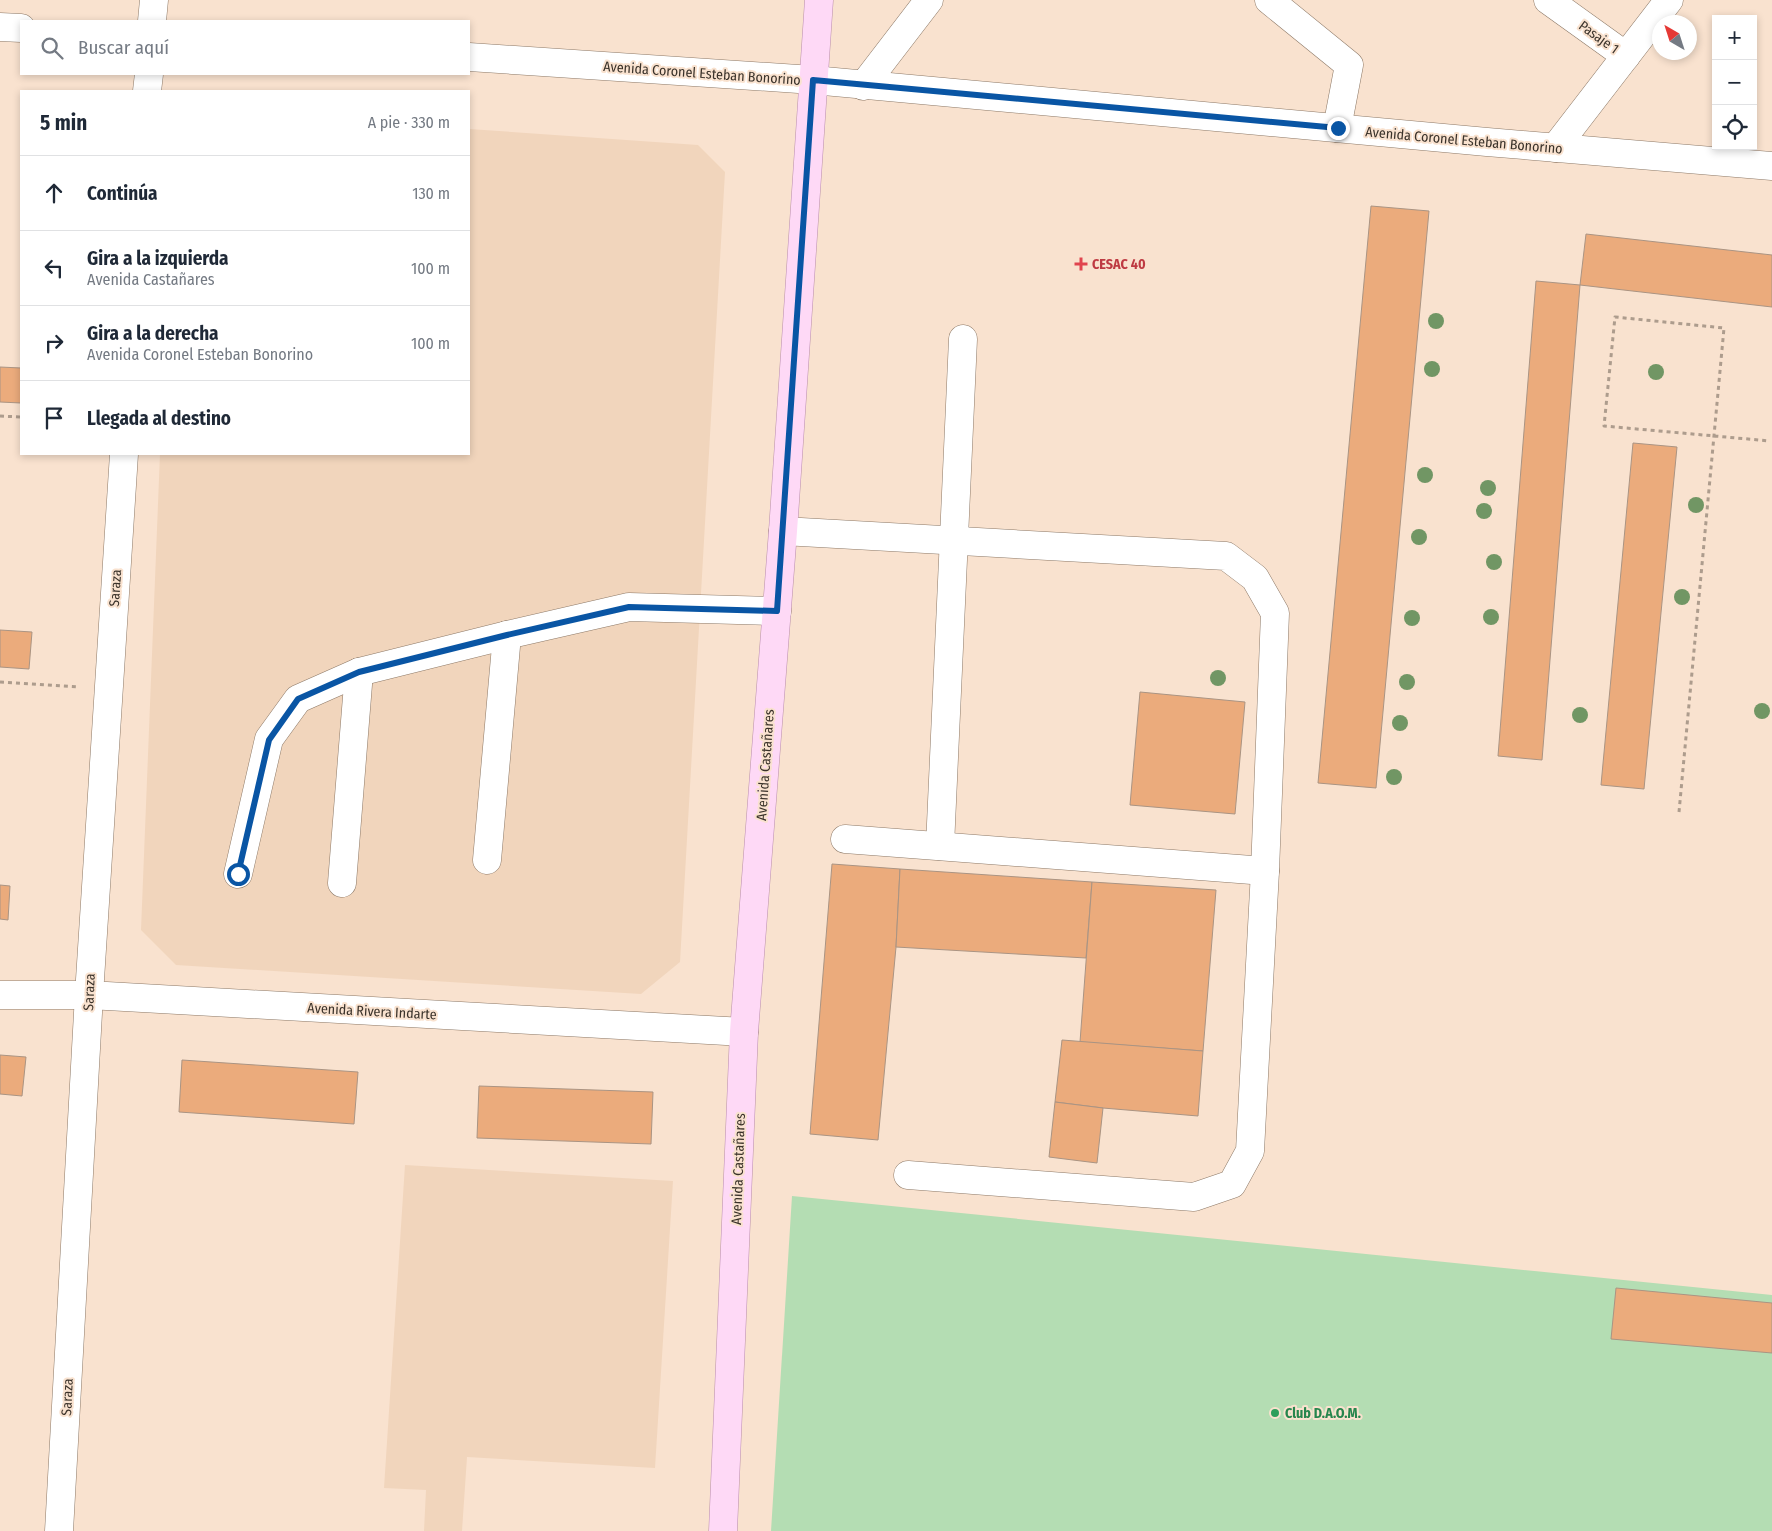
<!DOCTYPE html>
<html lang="es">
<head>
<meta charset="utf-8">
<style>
	body { margin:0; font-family:"Fira Sans Condensed",sans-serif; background:#f6f6f7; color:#1f2937 }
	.controls { position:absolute; right:15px; top:15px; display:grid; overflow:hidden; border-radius:0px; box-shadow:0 2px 8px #0003 }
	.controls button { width:45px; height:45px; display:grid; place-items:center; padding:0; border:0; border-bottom:1px solid #e0e1e3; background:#fff; color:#1f2937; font:25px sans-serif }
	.compass { position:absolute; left:1652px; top:15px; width:45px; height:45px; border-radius:50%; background:#fff; box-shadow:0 2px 8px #0003; rotate:321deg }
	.stop { position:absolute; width:15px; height:15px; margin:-11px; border:4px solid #0955a4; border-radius:50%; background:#fff }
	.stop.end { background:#0955a4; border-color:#fff; box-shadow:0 1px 5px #0008 }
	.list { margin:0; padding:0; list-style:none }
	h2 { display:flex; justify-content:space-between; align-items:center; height:65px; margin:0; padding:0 20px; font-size:21px }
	h2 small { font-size:16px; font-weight:400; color:#747a83 }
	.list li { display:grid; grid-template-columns:32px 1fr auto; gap:15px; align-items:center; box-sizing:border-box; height:75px; padding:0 20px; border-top:1px solid #e0e1e3 }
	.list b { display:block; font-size:19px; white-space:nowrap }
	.list p { margin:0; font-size:16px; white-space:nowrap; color:#747a83 }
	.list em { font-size:16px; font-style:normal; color:#747a83 }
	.icon { flex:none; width:28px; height:28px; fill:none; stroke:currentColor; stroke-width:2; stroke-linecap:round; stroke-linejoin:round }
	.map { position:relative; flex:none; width:1772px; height:1531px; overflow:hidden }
	.search { position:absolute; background:#fff; box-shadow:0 2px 8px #0003; left:20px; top:20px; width:450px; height:55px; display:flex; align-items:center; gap:12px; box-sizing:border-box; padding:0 18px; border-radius:0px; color:#747a83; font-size:19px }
	.panel { position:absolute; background:#fff; box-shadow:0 2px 8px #0003; left:20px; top:90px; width:450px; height:365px; border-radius:0px }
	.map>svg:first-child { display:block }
</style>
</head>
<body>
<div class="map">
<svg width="1772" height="1531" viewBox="0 0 1772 1531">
	<rect width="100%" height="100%" fill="#f9e2cf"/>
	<g fill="#f1d5bc">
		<path d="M469,129l229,16 27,27 -45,790 -39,32 -465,-29 -35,-35 19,-476h309z"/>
		<path d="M405,1165l268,16 -18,287 -188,-11 -5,74h-38l2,-41 -42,-2z"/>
	</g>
	<path fill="#b4ddb3" d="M792,1196l980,99v236h-1001z"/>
	<g fill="#ebab7c" stroke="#aa9483">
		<path d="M1371,206l58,5 -53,577 -58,-5z"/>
		<path d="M1586,234l186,21v52l-192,-22z"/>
		<path d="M1536,281l44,4 -38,475 -44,-4z"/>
		<path d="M0,367l21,1v35l-21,-1z"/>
		<path d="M1633,443l44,4 -33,342 -43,-4z"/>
		<path d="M0,630l32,2 -3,37 -29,-2z"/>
		<path d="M1140,692l105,10 -10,112 -105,-9z"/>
		<path d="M832,864l68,5 -4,78 -18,193 -68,-6z"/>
		<path d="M900,869l192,13 -6,76 -190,-11z"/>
		<path d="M1092,882l124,8 -13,161 -123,-9z"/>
		<path d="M0,885l10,1 -2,34 -8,-1z"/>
		<path d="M1062,1040l141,11 -5,65 -95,-8 -48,-6z"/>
		<path d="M0,1055l26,2 -4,39 -22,-2z"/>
		<path d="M182,1060l176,12 -4,52 -175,-12z"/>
		<path d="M479,1086l174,6 -2,52 -174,-6z"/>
		<path d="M1055,1102l48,6 -6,55 -48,-6z"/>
		<path d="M1616,1288l156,15v50l-161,-14z"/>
	</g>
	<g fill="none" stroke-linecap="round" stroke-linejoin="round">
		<defs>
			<g id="minor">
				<path d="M1269,0l80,65 -12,63"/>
				<path d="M1548,0l78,56"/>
				<path d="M152,21l2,-21"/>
				<path d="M0,27l21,1"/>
				<path d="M469,57l344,23 674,62 285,24"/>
				<path d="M863,86l66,-86"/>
				<path d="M147,91l2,-17"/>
				<path d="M1555,148l114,-148"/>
				<path d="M783,531l443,25 29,22 20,35 -10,258 -15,280 -18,33 -38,13 -286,-22"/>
				<path d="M845,839l420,32"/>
				<path d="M940,846l23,-507"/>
				<path d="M487,860l20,-225"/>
				<path d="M238,874l31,-135 29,-40 61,-27 148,-37 122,-28 148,4"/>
				<path d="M342,883l17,-211"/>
				<path d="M0,995h89l655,37"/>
				<path d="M59,1531l30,-536 35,-541"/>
			</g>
			<path id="major" d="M723,1531l21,-499 39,-501 36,-531"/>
		</defs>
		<use href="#minor" stroke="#8d7967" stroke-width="29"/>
		<use href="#major" stroke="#b98eab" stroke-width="29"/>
		<g stroke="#ad9c8d" stroke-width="3" stroke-dasharray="4 4" stroke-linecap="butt">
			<path d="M0,416l21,1"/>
			<path d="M0,682l78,5"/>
			<path d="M1679,812l45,-484 -109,-11 -11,109 166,15"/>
		</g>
		<use href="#minor" stroke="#fff" stroke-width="28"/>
		<use href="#major" stroke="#fed9f6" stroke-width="28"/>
	</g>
	<g fill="#719664">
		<circle cx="1436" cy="321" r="8"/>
		<circle cx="1432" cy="369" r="8"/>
		<circle cx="1656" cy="372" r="8"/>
		<circle cx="1425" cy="475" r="8"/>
		<circle cx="1488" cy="488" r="8"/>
		<circle cx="1696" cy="505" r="8"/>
		<circle cx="1484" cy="511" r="8"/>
		<circle cx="1419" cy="537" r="8"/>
		<circle cx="1494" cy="562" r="8"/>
		<circle cx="1682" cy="597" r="8"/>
		<circle cx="1491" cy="617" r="8"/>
		<circle cx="1412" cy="618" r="8"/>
		<circle cx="1218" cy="678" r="8"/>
		<circle cx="1407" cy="682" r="8"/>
		<circle cx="1762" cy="711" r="8"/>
		<circle cx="1580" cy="715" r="8"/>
		<circle cx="1400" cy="723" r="8"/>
		<circle cx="1394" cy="777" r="8"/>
	</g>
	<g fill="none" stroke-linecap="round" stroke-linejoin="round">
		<path stroke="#0955a4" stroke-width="6" d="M238,874l31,-134 29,-41 61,-27 148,-37 122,-28 148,4 36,-531 525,48"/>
	</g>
	<path fill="#e0444e" stroke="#f9e2cf" stroke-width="2" d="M1078.5 256.5h5v5h5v5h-5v5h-5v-5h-5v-5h5z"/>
	<circle fill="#2e9e5b" stroke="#f9e2cf" stroke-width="2" cx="1275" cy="1413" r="5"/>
	<g text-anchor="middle" stroke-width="4" stroke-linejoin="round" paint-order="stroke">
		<g font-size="14" fill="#3a322a" stroke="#f9e2cf">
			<text transform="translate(1599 37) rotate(36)" y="5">Pasaje 1</text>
			<text transform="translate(702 73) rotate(4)" y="5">Avenida Coronel Esteban Bonorino</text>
			<text transform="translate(1464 140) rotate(5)" y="5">Avenida Coronel Esteban Bonorino</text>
			<text transform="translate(115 588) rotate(-86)" y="5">Saraza</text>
			<text transform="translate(765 765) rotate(-86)" y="5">Avenida Castañares</text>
			<text transform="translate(89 992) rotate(-87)" y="5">Saraza</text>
			<text transform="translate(372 1011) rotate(3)" y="5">Avenida Rivera Indarte</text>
			<text transform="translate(738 1169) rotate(-88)" y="5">Avenida Castañares</text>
			<text transform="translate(67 1397) rotate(-87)" y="5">Saraza</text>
		</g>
		<g font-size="14" font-weight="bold" fill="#be3a42" stroke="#f9e2cf" text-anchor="start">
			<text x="1092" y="269">CESAC 40</text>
		</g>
		<g font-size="14" font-weight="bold" fill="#27864d" stroke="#f9e2cf" text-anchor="start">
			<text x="1285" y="1418">Club D.A.O.M.</text>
		</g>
	</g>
</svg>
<div class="controls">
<button>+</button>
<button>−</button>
<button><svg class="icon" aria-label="locate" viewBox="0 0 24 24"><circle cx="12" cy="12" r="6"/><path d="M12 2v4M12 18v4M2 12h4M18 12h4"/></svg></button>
</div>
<svg class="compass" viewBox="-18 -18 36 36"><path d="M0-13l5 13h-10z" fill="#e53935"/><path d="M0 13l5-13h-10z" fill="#747a83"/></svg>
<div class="stop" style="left:238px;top:874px"></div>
<div class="stop end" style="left:1338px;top:128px"></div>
<div class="search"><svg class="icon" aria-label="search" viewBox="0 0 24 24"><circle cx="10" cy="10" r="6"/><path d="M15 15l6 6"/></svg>Buscar aquí</div>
<section class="panel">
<h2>5 min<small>A pie · 330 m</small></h2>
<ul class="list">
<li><svg class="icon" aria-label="ahead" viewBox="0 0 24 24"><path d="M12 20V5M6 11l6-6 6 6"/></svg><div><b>Continúa</b></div><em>130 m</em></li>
<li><svg class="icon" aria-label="left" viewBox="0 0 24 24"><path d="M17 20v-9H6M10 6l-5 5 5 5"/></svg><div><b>Gira a la izquierda</b><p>Avenida Castañares</p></div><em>100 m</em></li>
<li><svg class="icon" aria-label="right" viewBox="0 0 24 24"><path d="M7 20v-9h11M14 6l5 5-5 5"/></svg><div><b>Gira a la derecha</b><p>Avenida Coronel Esteban Bonorino</p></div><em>100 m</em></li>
<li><svg class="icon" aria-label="arrive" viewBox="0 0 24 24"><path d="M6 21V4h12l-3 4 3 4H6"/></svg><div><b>Llegada al destino</b></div></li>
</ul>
</section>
</div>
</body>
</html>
